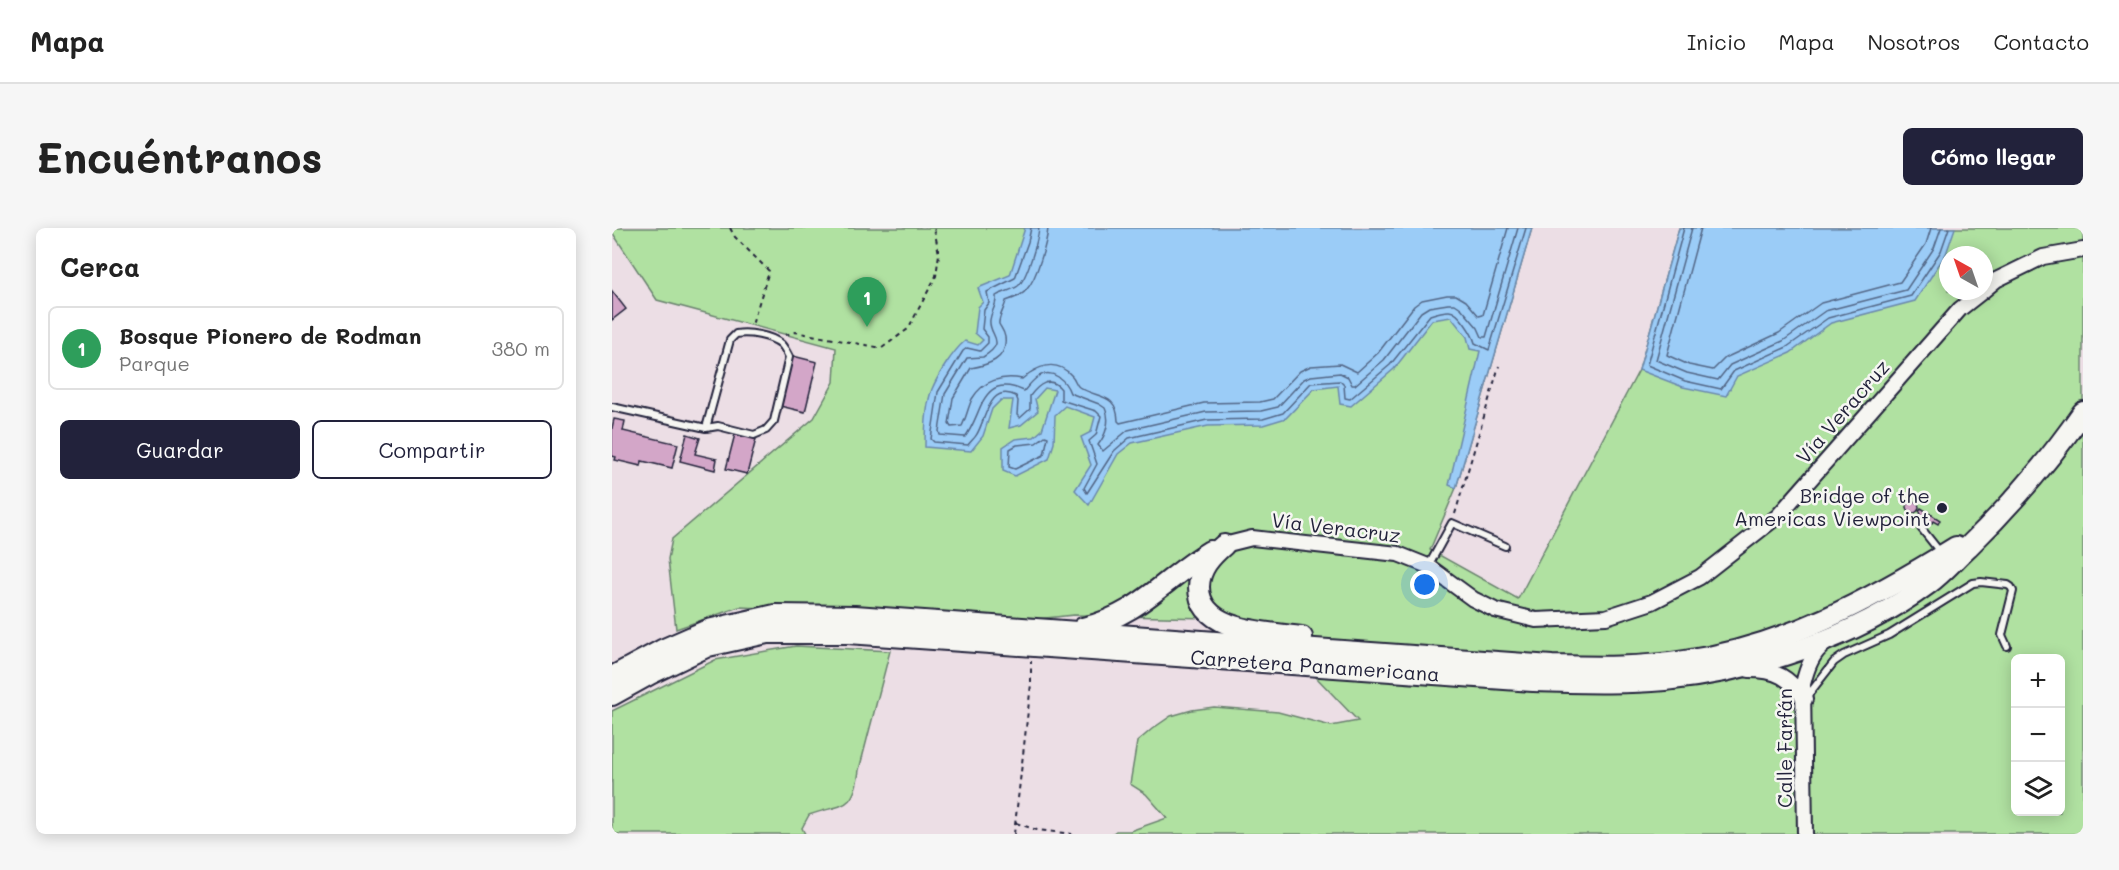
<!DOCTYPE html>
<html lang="es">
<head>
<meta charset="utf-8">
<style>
	body { margin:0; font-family:Mali,sans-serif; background:#f6f6f6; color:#222 }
	.controls { position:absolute; right:18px; bottom:18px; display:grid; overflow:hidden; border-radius:9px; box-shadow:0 3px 15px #0003 }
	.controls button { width:54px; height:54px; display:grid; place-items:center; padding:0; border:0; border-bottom:2px solid #e0e0e0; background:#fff; color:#222; font:30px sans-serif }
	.compass { position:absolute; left:1327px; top:18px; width:54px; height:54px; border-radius:50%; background:#fff; box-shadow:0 3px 15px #0003; rotate:320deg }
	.you { position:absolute; left:813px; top:357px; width:21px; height:21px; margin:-15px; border:4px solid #fff; border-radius:50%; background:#1a73e8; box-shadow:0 0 0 9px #1a73e833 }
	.badge { display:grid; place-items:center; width:39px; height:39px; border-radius:50%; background:#22223b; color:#fff; font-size:20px; font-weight:700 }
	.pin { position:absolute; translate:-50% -50px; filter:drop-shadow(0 2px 3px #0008) }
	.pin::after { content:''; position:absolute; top:32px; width:21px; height:18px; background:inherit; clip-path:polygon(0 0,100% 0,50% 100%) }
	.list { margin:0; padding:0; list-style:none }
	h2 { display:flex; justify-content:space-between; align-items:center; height:78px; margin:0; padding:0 24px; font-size:26px }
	h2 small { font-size:20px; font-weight:400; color:#767676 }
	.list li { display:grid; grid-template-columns:39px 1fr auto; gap:18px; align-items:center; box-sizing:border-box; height:84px; margin:0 12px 12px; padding:0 12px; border:2px solid #e0e0e0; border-radius:9px }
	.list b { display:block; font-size:22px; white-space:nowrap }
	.list p { margin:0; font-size:20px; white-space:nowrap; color:#767676 }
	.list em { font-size:20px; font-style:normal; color:#767676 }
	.actions { display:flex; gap:12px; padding:18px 24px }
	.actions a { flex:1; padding:14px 0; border:2px solid #22223b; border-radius:9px; text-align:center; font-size:21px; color:#22223b }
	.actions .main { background:#22223b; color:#fff }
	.icon { flex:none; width:33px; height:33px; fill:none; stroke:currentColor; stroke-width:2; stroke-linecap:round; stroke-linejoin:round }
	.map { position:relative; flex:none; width:1471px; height:606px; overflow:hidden; border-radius:9px }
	header { display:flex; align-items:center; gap:36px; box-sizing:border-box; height:84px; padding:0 30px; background:#fff; border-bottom:2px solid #e0e0e0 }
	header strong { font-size:28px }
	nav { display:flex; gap:33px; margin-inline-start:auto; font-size:21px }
	.intro { display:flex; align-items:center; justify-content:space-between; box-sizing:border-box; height:144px; padding:0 36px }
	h1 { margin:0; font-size:42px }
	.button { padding:15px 27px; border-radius:9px; background:#22223b; color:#fff; font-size:21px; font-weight:700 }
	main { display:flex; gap:36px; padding:0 36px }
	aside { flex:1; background:#fff; border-radius:9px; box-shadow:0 3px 15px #0003 }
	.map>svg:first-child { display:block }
</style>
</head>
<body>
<header>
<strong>Mapa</strong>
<nav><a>Inicio</a><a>Mapa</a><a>Nosotros</a><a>Contacto</a></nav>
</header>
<div class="intro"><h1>Encuéntranos</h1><a class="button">Cómo llegar</a></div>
<main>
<aside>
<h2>Cerca<small></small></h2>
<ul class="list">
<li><span class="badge" style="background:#2e9e5b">1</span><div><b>Bosque Pionero de Rodman</b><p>Parque</p></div><em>380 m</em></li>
</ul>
<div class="actions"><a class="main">Guardar</a><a>Compartir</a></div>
</aside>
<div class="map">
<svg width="1471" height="606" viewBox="0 0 1471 606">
	<rect width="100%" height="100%" fill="#ecdee5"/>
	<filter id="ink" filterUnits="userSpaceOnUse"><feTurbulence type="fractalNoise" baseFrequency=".0167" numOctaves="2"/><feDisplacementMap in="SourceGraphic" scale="12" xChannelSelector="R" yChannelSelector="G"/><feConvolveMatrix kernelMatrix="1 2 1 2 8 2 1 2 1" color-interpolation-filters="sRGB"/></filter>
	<g filter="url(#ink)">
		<g fill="#b0e1a1" stroke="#69826e" stroke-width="1.5" fill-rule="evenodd">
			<path d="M0,0h920l-76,260 -26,62 88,49 121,-229 40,-142h404v606h-971l4,-3h14l37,-13 -21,-24 -16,-10 7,-42 15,-13 19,-13 21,-6 22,-3 64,5 53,14 27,-5 -44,-46 -61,-56 -179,-4 -38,4 -297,-12 -63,22 -8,-70 4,-20 142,-121 20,-36 2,-34 -179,-48 -45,-68zM1336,27h36v36h-36zM1404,430h44v154h-44z"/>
			<path d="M184,418l94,5 -31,119c-5,43 -18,33 -50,45l-7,13 3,6h-193v-123l103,-51z"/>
		</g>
		<g fill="#9bccf7" stroke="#6b88ac" stroke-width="1.5">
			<path d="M413,0h507l-76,260 -7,-3 31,-134 -10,-2 -3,-12 -16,-20 -19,3 -38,49 -43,37 -11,-2 -2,-18 -24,3 -28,29 -23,7 -55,1 -76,17 -14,11 -29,51 -14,-15 16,-25 -10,-28 10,-5 4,-15 -30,-11 -10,9 -1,28 -5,16 -34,17 -12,-5v-24l12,-8 19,-2 8,-7 13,-40 -10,-2 -10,11 3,12 -17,14 -12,3 4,-28h-12l-9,9 -9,27 -12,15 -46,-4c0,-16 1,-43 7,-58 6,-14 21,-38 33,-48l13,4 5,-5 -8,-7 3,-26 5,-5 -5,-14 32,-13z"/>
			<path d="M1067,0h276l-9,26 -31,47 -84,22 -41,30 -53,23 -11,20 -43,-9 -44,-17z"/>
		</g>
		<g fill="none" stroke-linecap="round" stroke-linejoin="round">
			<g stroke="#526686" stroke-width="1.5">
				<path d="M419,0l-3,14 -13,36 -28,14 2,11 -5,7 -2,19 6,8v6l-8,8 -13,-3 -4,3 -25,41 -7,47 3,3 34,3c3,-4 7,-7 9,-11 9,-15 12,-51 39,-38l2,5 -1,14 3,3 10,-9v-13c8,-11 20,-21 31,-7v11l35,11 5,5 -5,19 -7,6 8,23 -13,24 3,5 27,-42 15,-13 78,-18 56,-1 20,-6 28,-30 29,-2 4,4 1,13 5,1 40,-34 40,-50c6,-2 13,-4 19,-4 10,0 24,24 26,32l14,7 37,-122"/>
				<path d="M427,0c-1,12 -12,51 -21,58 -7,5 -16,6 -22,10 1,10 -5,15 -6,24 -2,16 19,21 -7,37l-16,1 -22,36 -6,37 1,4 25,2c18,-22 15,-66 59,-46 4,-5 9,-11 15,-15 14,-8 27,5 31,17l29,11 6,4c6,12 1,27 -7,37l5,6 25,-21 78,-18 55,-1 17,-4 26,-28 7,-3 29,-3 8,4 4,8h3l29,-25 37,-48 8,-5 19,-3h7l6,4 17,20 4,9h4l32,-109"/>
				<path d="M436,0c-1,14 -11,50 -21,61 -5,7 -13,9 -21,12 -1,6 -8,17 -7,23 2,4 5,7 6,13 3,23 -18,28 -34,31l-18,30 -4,26 2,3 11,-1c4,-8 6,-18 10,-27 11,-19 31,-24 50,-20 15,-13 34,-21 50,-3 3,3 4,9 7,11 18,12 38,5 39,34l2,2 84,-20 56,-1 13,-3 27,-28 11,-5 29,-2 17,8 21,-19 36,-47 8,-6 25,-5h9l10,6 13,15 4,-1 25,-87"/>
				<path d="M1072,0l-37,137 38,16 36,8 13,-18 53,-24 41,-29 83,-22 30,-45 8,-23"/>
				<path d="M1080,0l-36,132 31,13 31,7 12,-15 53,-24 42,-30 81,-21 28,-42 7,-20"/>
				<path d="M1089,0l-34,127 22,10 24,5 12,-12 54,-25 42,-30 79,-21 26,-38 5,-16"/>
				<path d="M433,208l3,1 -4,18 -29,14 -6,-2 1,-18 7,-4 19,-2z"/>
			</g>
		</g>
		<g fill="#d3a6c8" stroke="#22223b" stroke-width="1.5">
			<path d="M0,63l14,18 -14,11z"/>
			<path d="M181,128l24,6 -12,50 -25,-6z"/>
			<path d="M2,191l11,2 -2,10 55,13 -6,24 -30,-7 -1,5 -26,-6 1,-3 -4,-1v-28z"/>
			<path d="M75,206l13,4 -5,16 22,5 -2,11 -35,-9z"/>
			<path d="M123,206l21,5 -9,35 -21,-5z"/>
			<circle cx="1301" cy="279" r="6"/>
			<path d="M1309,280l19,12 -2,4 -5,-3 -1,2 -13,-8 2,-2 -2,-2z"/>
		</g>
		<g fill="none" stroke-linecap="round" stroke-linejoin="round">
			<defs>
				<g id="service">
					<path d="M0,179l94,21 12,-2 36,9 12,-5 8,-9 15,-64c-2,-4 -5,-10 -8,-13 -11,-9 -32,-12 -45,-10l-6,6 -24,88"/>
					<path d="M1309,300l19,24"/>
					<path d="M817,337l23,-42 53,23"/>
					<path d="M1193,471l29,-37 10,-7 45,-20 84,-52 8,-1 27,3 3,2 2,4 -11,44 5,11"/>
				</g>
				<g id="tertiary">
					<path d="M1372,62l12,-10 47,-23 40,-7"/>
					<path d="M612,317l28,-7 146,16 30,12 45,33 22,11 41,10 70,-3 46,-15 48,-25 78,-61 182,-207 23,-18"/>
					<path d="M1137,442c29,0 39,7 56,29"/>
					<path d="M1193,606l-2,-150c4,-16 9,-31 23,-41"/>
				</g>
				<g id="trunk">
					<path d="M612,317c-13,11 -25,24 -25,42 0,46 71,45 103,50"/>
					<path d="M471,400c56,-13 81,-49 127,-77"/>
					<path d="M0,449l50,-27 46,-20 67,-15 80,1 697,50c45,1 89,2 133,-5 99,-14 187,-62 271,-114"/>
					<path d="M0,467l38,-21 58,-28 59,-13h81l685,48c44,1 88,3 132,-1 90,-9 190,-42 263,-96 14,-10 27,-25 40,-37 43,-42 81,-86 115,-135"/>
				</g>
			</defs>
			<use href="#service" stroke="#22223b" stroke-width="10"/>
			<use href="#tertiary" stroke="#22223b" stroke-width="18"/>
			<use href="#trunk" stroke="#22223b" stroke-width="24"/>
			<g stroke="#22223b" stroke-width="2" stroke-dasharray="4.5 4.5" stroke-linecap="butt">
				<path d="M118,0l5,9 34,34 -17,54"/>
				<path d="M173,107l10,-3 87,16 26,-19 28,-53 3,-22 -5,-26"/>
				<path d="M843,286l44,-148"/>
				<path d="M404,595l21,7 35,4"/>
				<path d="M402,606l17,-150v-23"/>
			</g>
			<use href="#service" stroke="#f6f6f2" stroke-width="6"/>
			<use href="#tertiary" stroke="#f6f6f2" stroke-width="14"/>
			<use href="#trunk" stroke="#f6f6f2" stroke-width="20"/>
		</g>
	</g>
	<circle fill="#22223b" stroke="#f6f6f2" stroke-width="2" cx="1330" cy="280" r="6"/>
	<g text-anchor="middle" stroke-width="5" stroke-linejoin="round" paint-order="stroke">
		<g font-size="20" fill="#22223b" stroke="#f6f6f2">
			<text transform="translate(1231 184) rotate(-49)" y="7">Vía Veracruz</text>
			<text transform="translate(724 300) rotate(7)" y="7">Vía Veracruz</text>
			<text transform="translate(703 438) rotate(4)" y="7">Carretera Panamericana</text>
			<text transform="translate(1173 520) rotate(-90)" y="7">Calle Farfán</text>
		</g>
		<g font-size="20" fill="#22223b" stroke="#f6f6f2" text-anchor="end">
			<text x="1318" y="275">Bridge of the<tspan x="1318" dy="23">Americas Viewpoint</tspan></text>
		</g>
	</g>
</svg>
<div class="controls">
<button>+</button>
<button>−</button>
<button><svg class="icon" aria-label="layers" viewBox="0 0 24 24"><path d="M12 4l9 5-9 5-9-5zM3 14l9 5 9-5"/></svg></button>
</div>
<svg class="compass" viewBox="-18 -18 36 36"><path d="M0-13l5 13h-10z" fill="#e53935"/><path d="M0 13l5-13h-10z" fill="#767676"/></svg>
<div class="you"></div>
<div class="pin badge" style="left:255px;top:99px;background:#2e9e5b">1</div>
</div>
</main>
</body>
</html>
